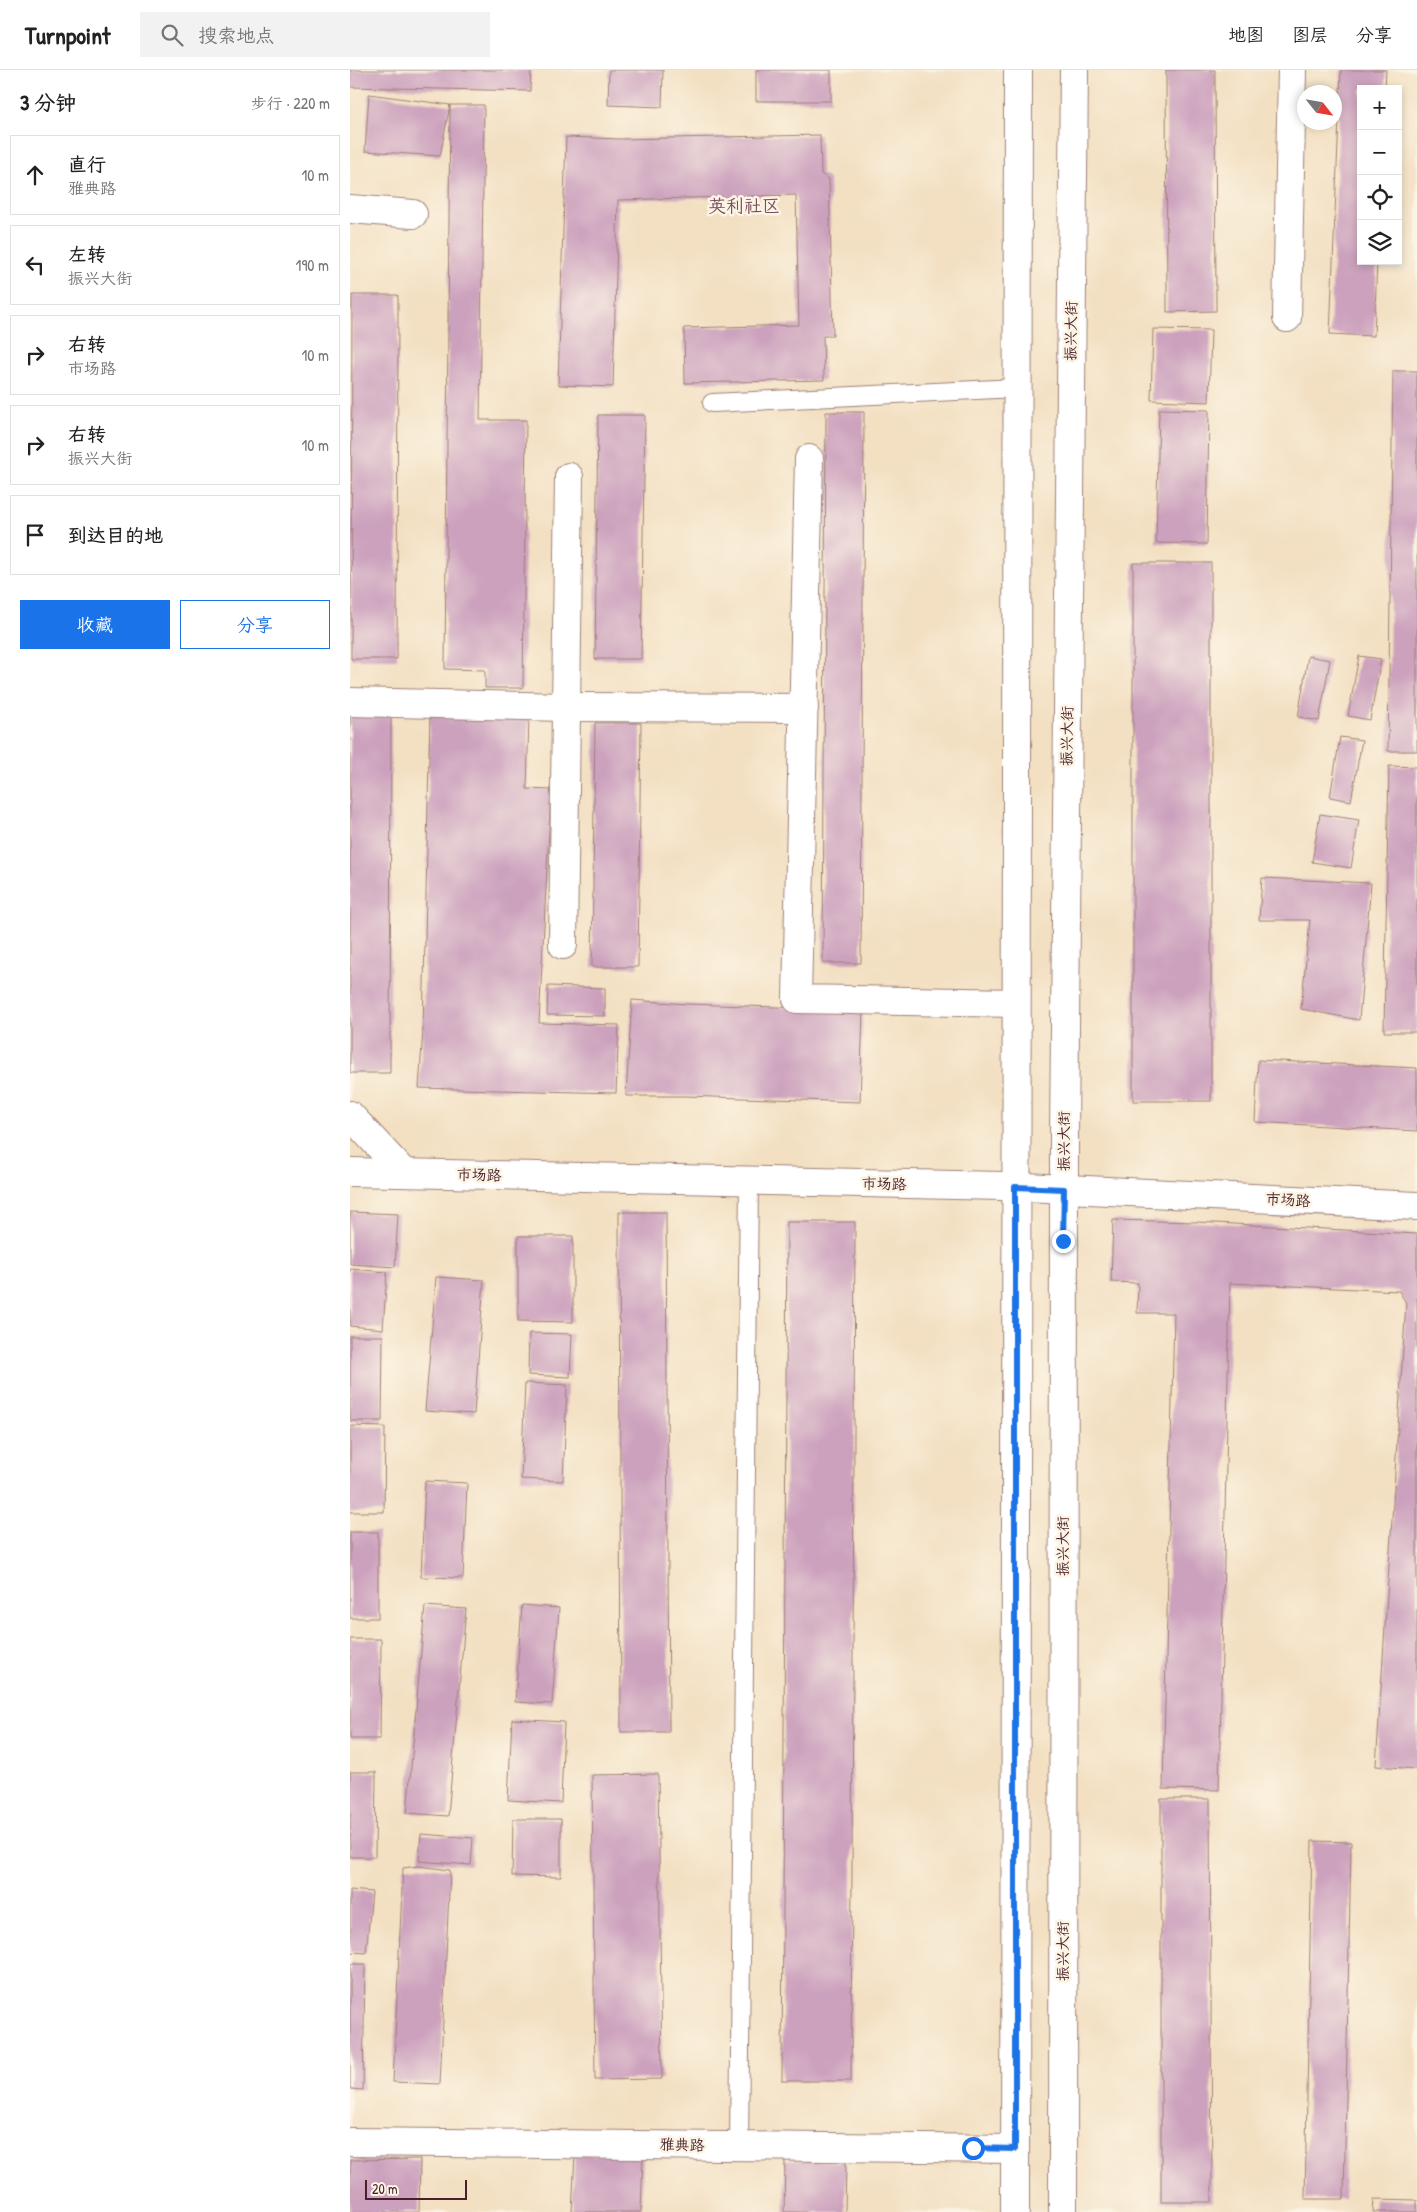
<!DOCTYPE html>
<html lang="zh">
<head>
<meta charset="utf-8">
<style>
	body { margin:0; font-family:"Patrick Hand","LXGW WenKai TC",sans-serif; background:#f2f2f2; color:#222 }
	.controls { position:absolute; right:15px; top:15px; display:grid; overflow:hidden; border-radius:0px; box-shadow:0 2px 8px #0003 }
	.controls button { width:45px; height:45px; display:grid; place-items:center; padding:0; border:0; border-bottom:1px solid #e0e0e0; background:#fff; color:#222; font:25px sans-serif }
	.compass { position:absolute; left:947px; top:15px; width:45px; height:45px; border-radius:50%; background:#fff; box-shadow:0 2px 8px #0003; rotate:121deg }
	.scale { position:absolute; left:15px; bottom:12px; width:102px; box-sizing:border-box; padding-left:5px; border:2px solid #4a1f2b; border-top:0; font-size:14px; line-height:18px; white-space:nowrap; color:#4a1f2b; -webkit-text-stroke:4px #fcf5e5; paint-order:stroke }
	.stop { position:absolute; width:15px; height:15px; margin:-11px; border:4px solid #1a73e8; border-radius:50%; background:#fff }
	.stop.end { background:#1a73e8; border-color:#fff; box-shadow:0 1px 5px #0008 }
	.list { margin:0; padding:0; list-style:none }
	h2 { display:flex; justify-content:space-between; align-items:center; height:65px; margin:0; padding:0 20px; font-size:21px }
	h2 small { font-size:16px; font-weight:400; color:#767676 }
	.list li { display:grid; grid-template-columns:32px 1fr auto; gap:15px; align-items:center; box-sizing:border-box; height:80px; margin:0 10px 10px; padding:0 10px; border:1px solid #e0e0e0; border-radius:0px }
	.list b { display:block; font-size:19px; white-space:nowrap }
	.list p { margin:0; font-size:16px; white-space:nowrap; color:#767676 }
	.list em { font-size:16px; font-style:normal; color:#767676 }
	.actions { display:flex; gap:10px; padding:15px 20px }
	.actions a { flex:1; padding:11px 0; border:1px solid #1a73e8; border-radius:0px; text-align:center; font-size:18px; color:#1a73e8 }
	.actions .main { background:#1a73e8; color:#fff }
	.icon { flex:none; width:28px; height:28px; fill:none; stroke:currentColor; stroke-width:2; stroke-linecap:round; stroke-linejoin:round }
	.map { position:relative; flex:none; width:1067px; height:2142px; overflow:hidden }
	header { display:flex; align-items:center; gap:30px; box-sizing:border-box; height:70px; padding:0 25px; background:#fff; border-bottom:1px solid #e0e0e0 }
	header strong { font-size:24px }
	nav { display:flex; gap:28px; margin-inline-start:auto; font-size:18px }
	.search { width:350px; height:45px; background:#f2f2f2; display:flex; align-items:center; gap:12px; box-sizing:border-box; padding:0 18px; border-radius:0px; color:#767676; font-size:19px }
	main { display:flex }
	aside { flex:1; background:#fff }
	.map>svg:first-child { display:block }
</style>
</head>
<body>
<header>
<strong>Turnpoint</strong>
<div class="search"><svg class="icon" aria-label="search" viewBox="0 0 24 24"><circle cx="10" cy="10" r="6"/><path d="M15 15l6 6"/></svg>搜索地点</div>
<nav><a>地图</a><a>图层</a><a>分享</a></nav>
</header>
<main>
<aside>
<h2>3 分钟<small>步行 · 220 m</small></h2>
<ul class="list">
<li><svg class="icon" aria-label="ahead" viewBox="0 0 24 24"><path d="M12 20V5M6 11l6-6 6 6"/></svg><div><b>直行</b><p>雅典路</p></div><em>10 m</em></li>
<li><svg class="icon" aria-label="left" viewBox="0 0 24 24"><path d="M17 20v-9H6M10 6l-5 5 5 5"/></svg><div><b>左转</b><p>振兴大街</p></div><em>190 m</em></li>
<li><svg class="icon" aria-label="right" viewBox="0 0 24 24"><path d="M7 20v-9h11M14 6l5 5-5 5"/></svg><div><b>右转</b><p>市场路</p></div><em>10 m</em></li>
<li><svg class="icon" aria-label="right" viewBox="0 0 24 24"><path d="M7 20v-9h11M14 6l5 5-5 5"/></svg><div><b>右转</b><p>振兴大街</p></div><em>10 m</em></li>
<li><svg class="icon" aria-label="arrive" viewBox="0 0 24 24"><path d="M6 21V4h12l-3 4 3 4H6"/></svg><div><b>到达目的地</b></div></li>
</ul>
<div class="actions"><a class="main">收藏</a><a>分享</a></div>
</aside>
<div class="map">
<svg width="1067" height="2142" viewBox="0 0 1067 2142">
	<rect width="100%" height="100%" fill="#fcf5e5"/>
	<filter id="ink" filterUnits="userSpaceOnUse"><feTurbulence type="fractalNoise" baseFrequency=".02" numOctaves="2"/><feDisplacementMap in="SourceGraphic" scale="10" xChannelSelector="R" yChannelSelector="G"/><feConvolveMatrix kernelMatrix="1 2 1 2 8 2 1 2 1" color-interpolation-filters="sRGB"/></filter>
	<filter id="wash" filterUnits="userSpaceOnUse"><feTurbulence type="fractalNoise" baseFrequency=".0096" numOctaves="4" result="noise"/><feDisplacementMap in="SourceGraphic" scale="20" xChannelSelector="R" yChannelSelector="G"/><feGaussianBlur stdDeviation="1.12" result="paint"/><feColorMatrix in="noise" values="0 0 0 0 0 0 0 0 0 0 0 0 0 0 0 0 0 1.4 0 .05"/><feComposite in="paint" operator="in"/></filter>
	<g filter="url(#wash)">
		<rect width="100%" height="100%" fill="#f3e0c3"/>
		<g id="blocks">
			<g fill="#cca1bd">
				<path d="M0,0h181l-1,21 -180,-4z"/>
				<path d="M259,0h54l-1,37 -54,-2z"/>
				<rect x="406" y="0" width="75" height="31"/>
				<path d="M816,0h49l1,241 -49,1z"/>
				<path d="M991,0h45l-1,19h-24v172h16l-3,75 -44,-2z"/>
				<path d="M19,24l81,11 -10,51 -75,-5z"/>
				<path d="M100,35h34l-4,315h46l-3,268h-38v-18l-40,-1z"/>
				<path d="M470,65l1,39 8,5 4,157h-10l1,44 -139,3 -1,-55 115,-3 -3,-130 -178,5 -5,187 -55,-2 8,-248 54,2z"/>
				<path d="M2,225h46l-1,364h-46z"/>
				<path d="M803,259l58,1 -2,72 -58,-2z"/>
				<path d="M1043,301h24v380h-29z"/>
				<path d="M809,339l50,1 -2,134 -51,-1z"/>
				<path d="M476,342h38l-3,551h-38z"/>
				<path d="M248,345h47l-4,244h-46z"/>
				<rect x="783" y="493" width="78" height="538"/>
				<path d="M958,586l22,4 -11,61 -21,-4z"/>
				<path d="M1009,586l22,3 -11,61 -22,-4z"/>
				<path d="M0,639h41l-1,364h-40z"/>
				<path d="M80,643l99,3 -2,73 24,1 -12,233 80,2 -3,68 -197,-5 4,-58z"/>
				<path d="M245,653h46l-3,244h-46z"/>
				<path d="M990,667l22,3 -11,61 -21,-4z"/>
				<path d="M1039,696l28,1v265h-33z"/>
				<path d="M970,744l39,6 -8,48 -39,-6z"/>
				<path d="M912,808l109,5 -12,137 -58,-11 9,-89h-51z"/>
				<path d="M198,916l57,2v28l-58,-1z"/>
				<path d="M282,930l55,4 176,6 -3,92 -176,-6h-58z"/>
				<path d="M908,990l159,8v63l-162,-9z"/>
				<path d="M0,1142l48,2 -3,53 -45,-3z"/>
				<path d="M269,1142h47l3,520h-48z"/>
				<path d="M763,1150l84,2 220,12v535l-41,-3 30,-463 -7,-12 -169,-8 -11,507 -56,-1 11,-476h-37l1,-30 -27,-1z"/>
				<path d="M437,1152h68l-4,859h-69z"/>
				<path d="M168,1166h55v86l-55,-1z"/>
				<path d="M0,1199l37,3 -4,57 -33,-3z"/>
				<path d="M86,1207l48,3 -10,134 -49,-3z"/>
				<path d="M179,1263l43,1 -2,43 -42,-2z"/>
				<path d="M0,1266h33l-1,85h-32z"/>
				<path d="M175,1313l42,2 -4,96 -42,-2z"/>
				<path d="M0,1356l35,1 -1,85h-34z"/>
				<path d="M75,1411l42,2 -4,95 -42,-1z"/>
				<rect x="0" y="1462" width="28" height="86"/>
				<path d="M172,1535l37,3 -7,96 -37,-2z"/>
				<path d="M75,1536l41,3 -18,207 -41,-3z"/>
				<path d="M0,1569h31l-1,100h-30z"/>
				<path d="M162,1649l52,3 -3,81 -53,-3z"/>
				<path d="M0,1702h26l-1,85h-25z"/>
				<path d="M308,1704l4,305 -67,1 -3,-305z"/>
				<path d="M811,1729h49l2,403h-51z"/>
				<path d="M163,1749h48v58l-49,-1z"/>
				<path d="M71,1764l52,4 -2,27 -52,-4z"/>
				<path d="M962,1771l39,1 -7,357h-39z"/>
				<path d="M68,1796l32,4 -10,214 -47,-2 10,-214z"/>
				<path d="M0,1820l22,2 -6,61 -16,-1z"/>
				<path d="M0,1894h15l-2,126 -13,-1z"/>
				<path d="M225,2084l68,1 -2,57h-69z"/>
				<path d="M70,2089l-1,53h-69v-52z"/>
				<path d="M435,2090l61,2 -1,50h-61z"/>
				<path d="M1024,2129l43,1v12h-44z"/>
			</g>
		</g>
	</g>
	<g filter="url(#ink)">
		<use href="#blocks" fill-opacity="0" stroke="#9e8077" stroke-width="1"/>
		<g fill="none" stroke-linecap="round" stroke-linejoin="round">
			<defs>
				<g id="lane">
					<path d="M362,333l305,-15"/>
					<path d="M389,2076l10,-965"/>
				</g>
				<g id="street">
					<path d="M0,139l63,5"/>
					<path d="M937,248l5,-248"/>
					<path d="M459,389l-12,540 219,4"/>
					<path d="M0,632l216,5 238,1"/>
					<path d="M213,875l6,-468"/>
					<path d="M0,1045l54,58"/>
					<path d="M0,1102l653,14 414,20"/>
					<path d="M0,2072l665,7"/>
				</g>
				<g id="secondary">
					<path d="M665,2142l3,-2142"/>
					<path d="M713,2142l1,-1077 10,-1065"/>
				</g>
			</defs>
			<use href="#lane" stroke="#9e8077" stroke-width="20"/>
			<use href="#street" stroke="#9e8077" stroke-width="30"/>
			<use href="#secondary" stroke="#9e8077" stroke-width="30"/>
			<use href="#lane" stroke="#fff" stroke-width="18"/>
			<use href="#street" stroke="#fff" stroke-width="28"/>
			<use href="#secondary" stroke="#fff" stroke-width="28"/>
		</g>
	</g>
	<g fill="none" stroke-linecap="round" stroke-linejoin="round" filter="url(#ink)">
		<path stroke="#1a73e8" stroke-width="6" d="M623,2078l42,1v-962l49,2 -1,52"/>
	</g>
	<g text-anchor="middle" stroke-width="5" stroke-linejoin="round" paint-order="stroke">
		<g font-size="15" fill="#4a1f2b" stroke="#fcf5e5">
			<text transform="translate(721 261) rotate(-89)" y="5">振兴大街</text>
			<text transform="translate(717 666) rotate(-89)" y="5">振兴大街</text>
			<text transform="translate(714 1071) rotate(-90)" y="5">振兴大街</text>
			<text transform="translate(129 1105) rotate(1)" y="5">市场路</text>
			<text transform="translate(534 1114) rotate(1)" y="5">市场路</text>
			<text transform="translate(938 1130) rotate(3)" y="5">市场路</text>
			<text transform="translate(713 1476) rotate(-90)" y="5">振兴大街</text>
			<text transform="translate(713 1881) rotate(-90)" y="5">振兴大街</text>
			<text transform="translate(332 2075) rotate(1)" y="5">雅典路</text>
		</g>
		<g font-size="18" fill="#784c5e" stroke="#fcf5e5">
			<text x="394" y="142">英利社区</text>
		</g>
	</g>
</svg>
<div class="controls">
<button>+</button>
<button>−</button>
<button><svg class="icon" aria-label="locate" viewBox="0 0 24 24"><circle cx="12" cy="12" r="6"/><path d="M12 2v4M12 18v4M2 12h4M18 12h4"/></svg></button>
<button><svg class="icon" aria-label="layers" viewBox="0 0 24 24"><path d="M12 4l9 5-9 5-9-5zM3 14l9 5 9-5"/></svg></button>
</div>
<svg class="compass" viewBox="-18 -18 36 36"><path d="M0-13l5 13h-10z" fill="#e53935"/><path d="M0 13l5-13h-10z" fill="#767676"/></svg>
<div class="scale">20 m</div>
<div class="stop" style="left:623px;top:2078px"></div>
<div class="stop end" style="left:713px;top:1171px"></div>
</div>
</main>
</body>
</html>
